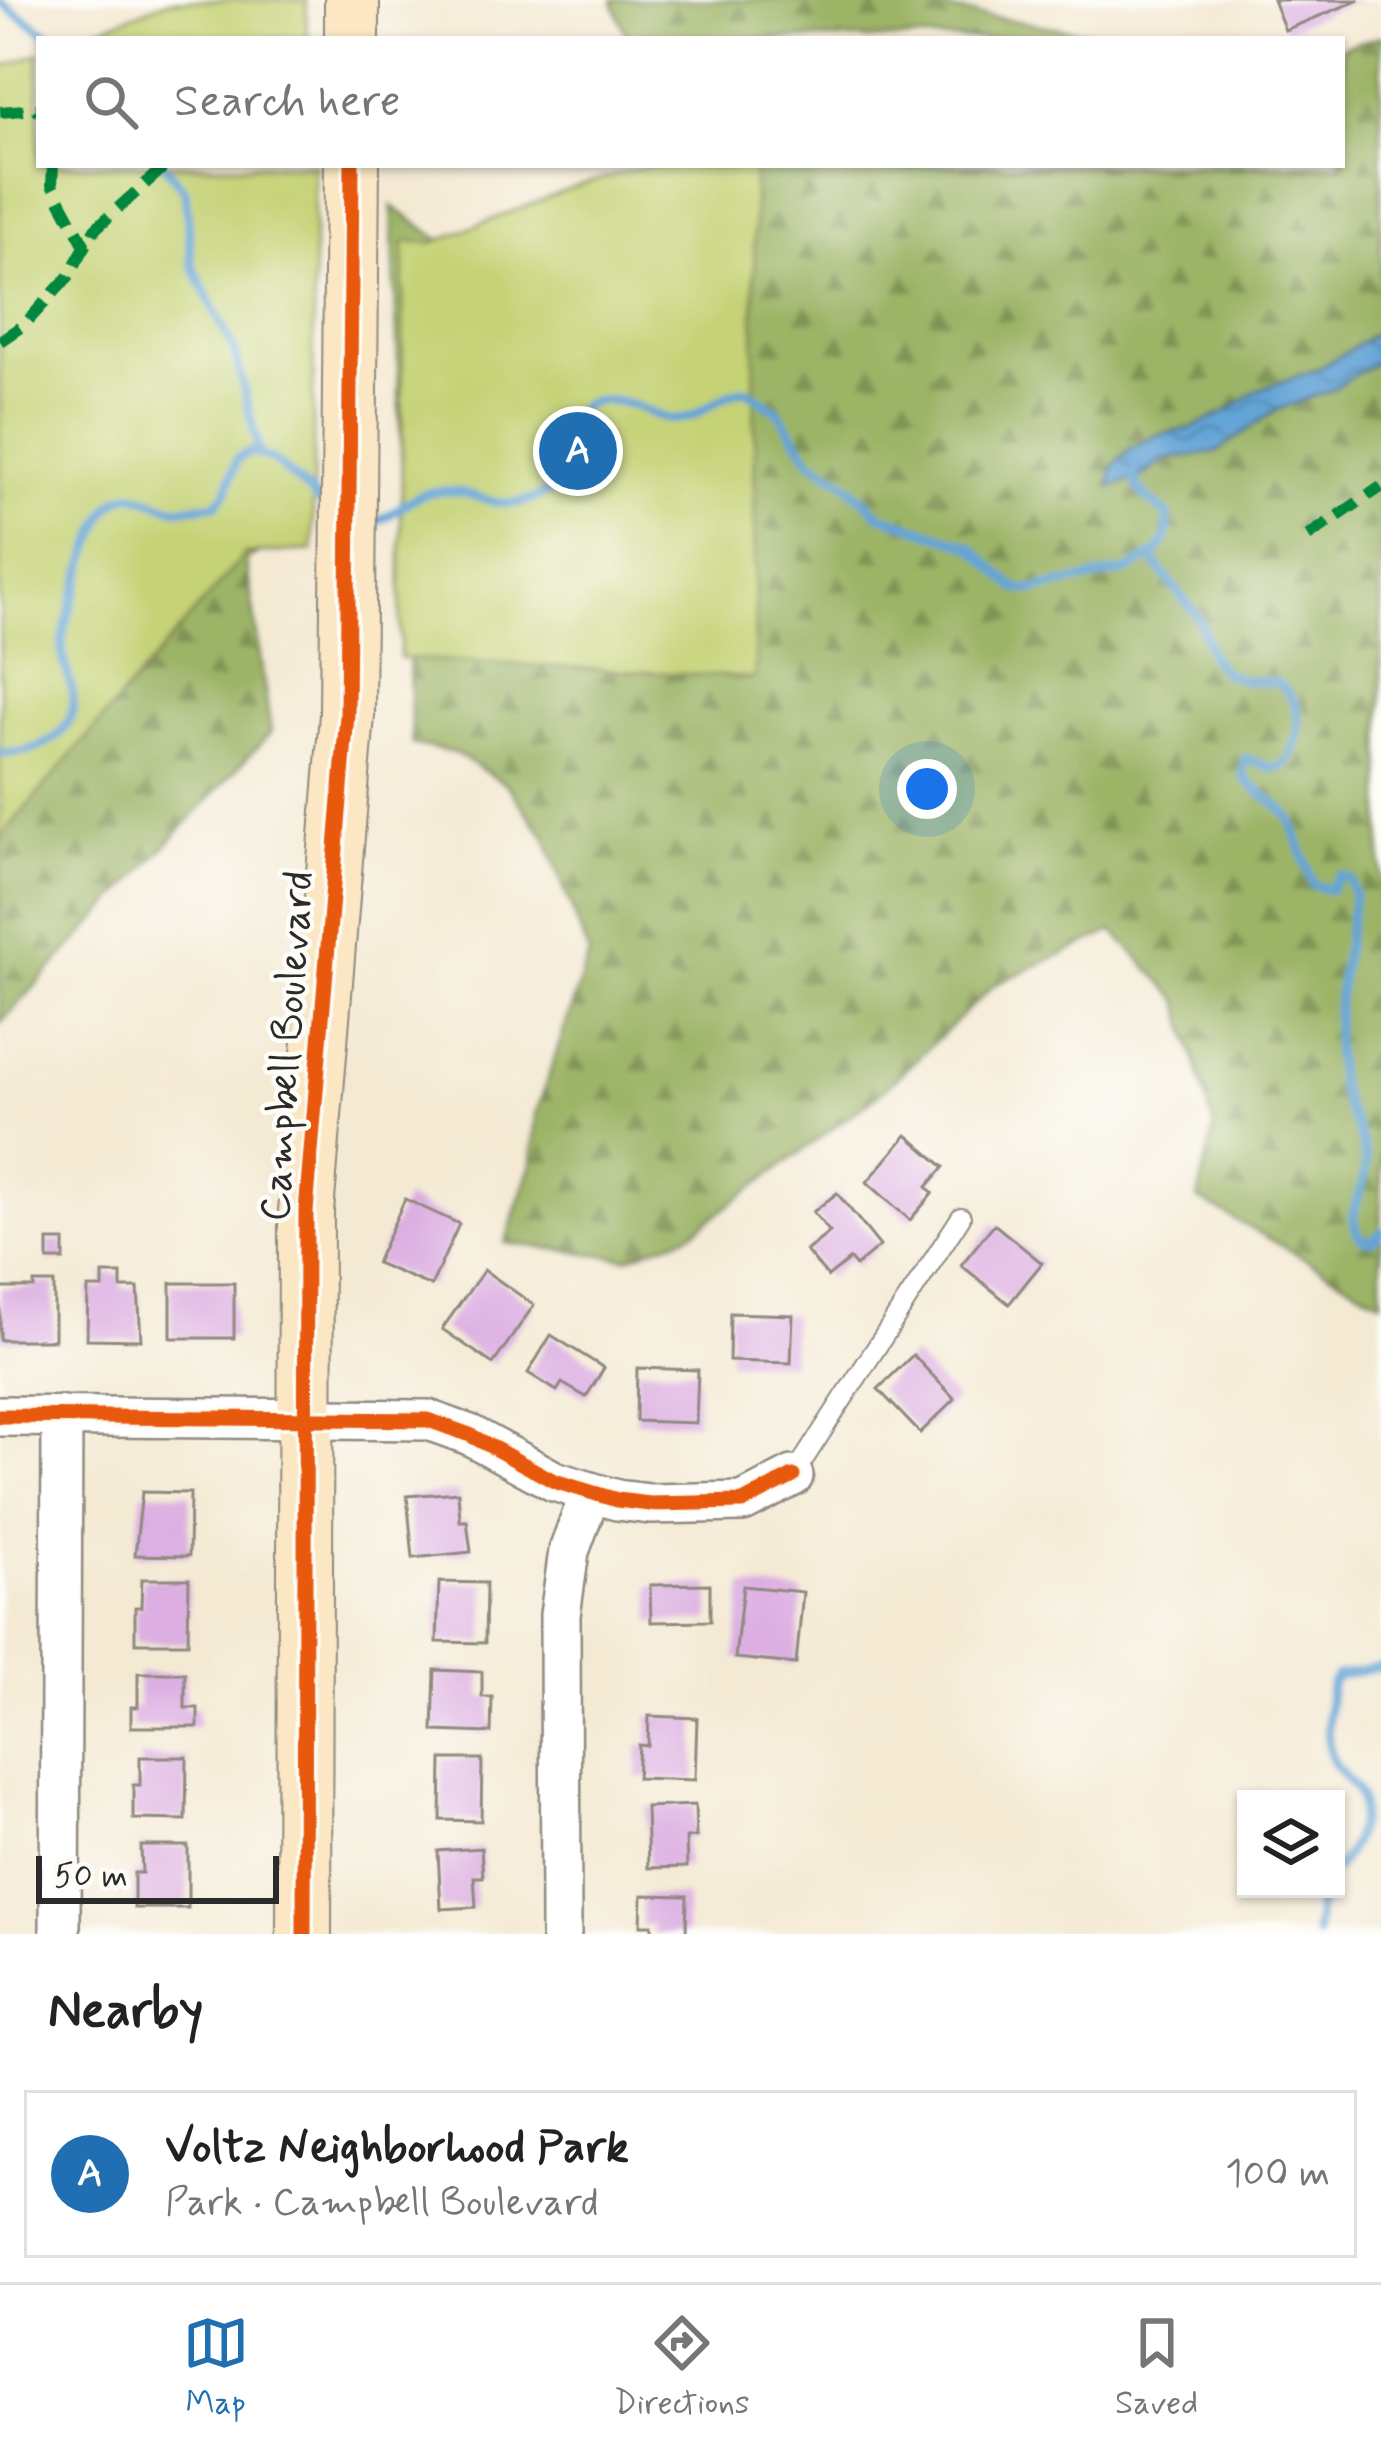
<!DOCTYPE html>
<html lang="en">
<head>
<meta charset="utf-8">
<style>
	body { margin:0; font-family:Mynerve,sans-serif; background:#f6f6f6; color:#222 }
	.controls { position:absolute; right:36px; bottom:36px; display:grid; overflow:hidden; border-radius:0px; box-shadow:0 3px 9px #0004 }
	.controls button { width:108px; height:108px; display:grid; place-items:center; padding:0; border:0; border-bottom:3px solid #e0e0e0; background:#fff; color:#222; font:60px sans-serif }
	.scale { position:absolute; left:36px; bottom:30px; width:243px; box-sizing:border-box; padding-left:12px; border:6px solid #2b2b2b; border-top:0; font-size:33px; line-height:42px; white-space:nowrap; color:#2b2b2b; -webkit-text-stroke:9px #fdfcf7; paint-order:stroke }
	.you { position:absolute; left:927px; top:789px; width:42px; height:42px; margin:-30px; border:9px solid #fff; border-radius:50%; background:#1a73e8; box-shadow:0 0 0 18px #1a73e833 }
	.badge { display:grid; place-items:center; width:78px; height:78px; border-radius:50%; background:#1f6fb2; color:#fff; font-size:39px; font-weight:700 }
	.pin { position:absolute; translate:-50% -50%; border:6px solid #fff; box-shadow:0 3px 12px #0006 }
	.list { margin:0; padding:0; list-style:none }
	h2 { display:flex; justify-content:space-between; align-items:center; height:156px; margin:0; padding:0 48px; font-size:51px }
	h2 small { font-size:39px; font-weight:400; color:#767676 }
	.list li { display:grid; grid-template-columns:78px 1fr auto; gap:36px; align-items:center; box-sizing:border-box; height:168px; margin:0 24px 24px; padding:0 24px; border:3px solid #e0e0e0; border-radius:0px }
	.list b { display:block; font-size:45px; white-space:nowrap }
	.list p { margin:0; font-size:39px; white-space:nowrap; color:#767676 }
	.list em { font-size:39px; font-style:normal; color:#767676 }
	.icon { flex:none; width:66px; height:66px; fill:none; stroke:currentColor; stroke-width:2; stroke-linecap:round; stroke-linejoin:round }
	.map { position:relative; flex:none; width:1381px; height:1934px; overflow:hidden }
	.search { position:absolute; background:#fff; box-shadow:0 3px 9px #0004; left:36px; right:36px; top:36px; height:132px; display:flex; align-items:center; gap:30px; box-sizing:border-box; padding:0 42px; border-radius:0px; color:#767676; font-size:45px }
	.sheet { height:348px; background:#fff }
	nav { display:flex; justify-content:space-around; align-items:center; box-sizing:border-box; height:168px; border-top:3px solid #e0e0e0; background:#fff; font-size:33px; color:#767676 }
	nav a { display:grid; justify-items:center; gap:6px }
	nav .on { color:#1f6fb2 }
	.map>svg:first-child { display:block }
</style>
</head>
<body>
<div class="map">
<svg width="1381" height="1934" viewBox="0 0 1381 1934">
	<defs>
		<pattern id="forest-firs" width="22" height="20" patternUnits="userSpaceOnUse" patternTransform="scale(3)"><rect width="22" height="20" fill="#9cb466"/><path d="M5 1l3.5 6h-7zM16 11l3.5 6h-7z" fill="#7f9354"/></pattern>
		<pattern id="water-waves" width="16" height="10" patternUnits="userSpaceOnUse" patternTransform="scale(3)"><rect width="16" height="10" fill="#63a4d7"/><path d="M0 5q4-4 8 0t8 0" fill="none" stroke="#5286af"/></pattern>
	</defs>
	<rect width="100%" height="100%" fill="#fdfcf7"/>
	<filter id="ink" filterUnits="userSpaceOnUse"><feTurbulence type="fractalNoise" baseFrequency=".00833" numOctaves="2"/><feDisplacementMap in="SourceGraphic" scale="24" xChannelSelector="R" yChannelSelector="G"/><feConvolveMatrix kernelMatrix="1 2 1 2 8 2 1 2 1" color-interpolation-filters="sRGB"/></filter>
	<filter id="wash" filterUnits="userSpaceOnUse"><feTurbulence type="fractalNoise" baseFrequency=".004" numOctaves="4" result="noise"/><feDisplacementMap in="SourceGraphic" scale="48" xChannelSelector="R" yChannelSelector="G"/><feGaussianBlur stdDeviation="2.7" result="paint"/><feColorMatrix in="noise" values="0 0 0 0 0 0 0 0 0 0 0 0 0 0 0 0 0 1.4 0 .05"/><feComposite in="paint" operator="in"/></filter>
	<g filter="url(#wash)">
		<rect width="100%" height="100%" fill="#f4ead4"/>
		<g fill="url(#forest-firs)" stroke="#647048" stroke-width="3">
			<path d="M612,0h323l15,10 177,29h-499z"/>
			<path d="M1381,36v1265l-183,-102 16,-72 -35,-127 -66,-69 -119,54 -114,108 -191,142 -63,23 -121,-15 27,-79 4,-50 53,-159 -44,-119 -38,-51 -52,-32 -43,-9 -20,-538 70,49 178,-8 9,-82h693v-118z"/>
			<path d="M0,79l39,86 263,367 -56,28 25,172 -271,292z"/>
		</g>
		<g fill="#c5d274" stroke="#787e50" stroke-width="3">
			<path d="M170,0h136l2,39h-235z"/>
			<path d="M39,53v112h275l-1,385 -68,4 -245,284v-770z"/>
			<path d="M651,165l103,2 1,511 -355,-20 4,-417 28,2 146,-57z"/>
		</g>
		<path fill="url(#water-waves)" stroke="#476881" stroke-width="3" d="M1381,330v28l-49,32 -58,21 -57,41 -50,7 -26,19 -32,9 5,-22 16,-16 27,-14 35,-7 37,-18 26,-19 65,-23z"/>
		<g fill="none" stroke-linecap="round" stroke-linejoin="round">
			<g stroke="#63a4d7" stroke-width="9">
				<path d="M0,2l55,37"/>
				<path d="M164,165l21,26 7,73 43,88 24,100"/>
				<path d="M365,522c28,0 40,-26 67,-30 53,-8 62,34 126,-6 10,-39 -1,-100 68,-83 15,4 30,14 44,16 29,4 49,-27 76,-29l31,20 34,50 35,23 34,32 90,31 46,43 17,1 94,-19 31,-19 9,-15 1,-22c-14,-12 -37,-24 -33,-45"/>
				<path d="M1150,557l49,61 13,41 13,14 15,6 38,4c28,21 24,55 7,81l-12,5 -28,-11 -2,18c14,19 36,25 48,44l22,65 16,5 11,-15 10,4 4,16c-8,57 -28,140 -13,196 6,24 22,44 25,71 2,28 -27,55 -2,78h9l8,-9"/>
				<path d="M0,753c31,2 74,-14 73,-53 0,-18 -11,-35 -11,-54 1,-20 35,-124 48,-139 6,-8 14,-11 23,-13l43,15 40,-5 10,-11 11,-34 14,-8 22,9 58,51"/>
				<path d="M1336,1869c15,-18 35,-58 20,-79 -7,-10 -18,-18 -23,-30 -9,-22 -5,-53 -2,-76l6,-8 44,-9"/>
				<path d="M1316,1934l4,-45"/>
			</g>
		</g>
		<g id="blocks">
			<g fill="#dcaee2">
				<path d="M1273,0h86l-74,30z"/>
				<path d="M907,1135l37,32 -17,20 6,6 -23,27 -43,-38z"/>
				<path d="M837,1193l43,53 -24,20 -6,-7 -22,18 -22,-26 24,-19 -17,-20z"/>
				<path d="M405,1199l54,25 -28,62 -55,-23z"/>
				<path d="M994,1224l48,39 -33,41 -48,-39z"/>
				<rect x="48" y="1241" width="16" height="19"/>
				<path d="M484,1270l50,35 -41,59 -51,-35z"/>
				<path d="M103,1274h18v14h17l3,52 -54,-1 1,-51h15z"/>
				<path d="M34,1283h20v57h-54v-52h34z"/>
				<rect x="171" y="1283" width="63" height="55"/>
				<path d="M730,1313l63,2 -2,48 -62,-2z"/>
				<path d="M551,1335l53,33 -18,29 -24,-14 -5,8 -29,-18z"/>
				<path d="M913,1355l42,44 -35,34 -42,-44z"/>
				<path d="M637,1368l61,2 -2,53 -60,-2z"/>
				<path d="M142,1492l48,1 -1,63 -54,-1z"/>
				<path d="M458,1492l2,29h7l4,31 -58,6 -6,-62z"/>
				<path d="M142,1579h47l-1,64h-53v-36h6z"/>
				<path d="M439,1582l47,1 -1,60 -48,-1z"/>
				<path d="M710,1584v37l-59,1 -1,-37z"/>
				<path d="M743,1586l60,6 -7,72 -61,-6z"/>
				<path d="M435,1670l47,2v25h10l-1,36 -58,-2z"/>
				<path d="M138,1673h47v35h13v19h-67v-20h7z"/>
				<path d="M649,1716l48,2 -2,62 -58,-2 2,-33 9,1z"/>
				<path d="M140,1757h47l-1,63 -53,-1v-34h7z"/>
				<path d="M442,1759h40l-1,62 -40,-1z"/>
				<path d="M695,1805l1,32 -10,1 1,29 -39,1 -2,-61z"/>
				<path d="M141,1846h47v62h-54v-35h8z"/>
				<path d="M481,1848l2,29h-9l2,30 -35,2 -3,-58z"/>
				<path d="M642,1895l45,1 -1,38h-34v-9h-11z"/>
			</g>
		</g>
	</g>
	<g filter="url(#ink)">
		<use href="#blocks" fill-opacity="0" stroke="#908a80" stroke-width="3"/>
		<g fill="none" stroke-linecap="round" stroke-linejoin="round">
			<defs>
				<path id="lane" d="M793,1476l168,-259"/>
				<g id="street">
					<path d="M0,1416l428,4 42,15 84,46 63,19 33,4 93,-2 50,-26"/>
					<path d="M60,1934l2,-518"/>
					<path d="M561,1934l-1,-319 9,-64 21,-57"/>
				</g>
				<g id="secondary">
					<path d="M352,39v-39"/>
					<path d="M304,1934l2,-722 41,-497 5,-550"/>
				</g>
			</defs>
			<use href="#lane" stroke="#908a80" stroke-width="22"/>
			<use href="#street" stroke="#908a80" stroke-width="44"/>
			<use href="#secondary" stroke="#908a80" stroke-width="58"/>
			<use href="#lane" stroke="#fff" stroke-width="18"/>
			<use href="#street" stroke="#fff" stroke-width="39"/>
			<use href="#secondary" stroke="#fbe7c3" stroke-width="54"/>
			<g stroke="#00873e" stroke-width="12" stroke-dasharray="24 12" stroke-linecap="butt">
				<path d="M0,112l36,-3 3,4"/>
				<path d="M53,165l-1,20 33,61"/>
				<path d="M0,341l25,-17 43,-47 27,-48 71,-64"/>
				<path d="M1308,536l73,-49"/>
			</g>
			<defs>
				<g id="cycleway">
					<path d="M0,1416l428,4 42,15 84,46 63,19 33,4 93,-2 50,-26"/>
					<path d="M304,1934l2,-722 41,-497 5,-550"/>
				</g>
			</defs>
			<use href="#cycleway" stroke="#fdfcf7" stroke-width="22"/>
			<use href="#cycleway" stroke="#e8590c" stroke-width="15"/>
		</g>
	</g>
	<g text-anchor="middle" stroke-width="9" stroke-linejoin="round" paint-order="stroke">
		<g font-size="42" fill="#2b2b2b" stroke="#fdfcf7">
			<text transform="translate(285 1046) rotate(-86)" y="15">Campbell Boulevard</text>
		</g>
	</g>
</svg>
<div class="controls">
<button><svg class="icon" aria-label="layers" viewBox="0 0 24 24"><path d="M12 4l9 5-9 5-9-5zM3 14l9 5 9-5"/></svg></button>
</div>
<div class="scale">50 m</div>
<div class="you"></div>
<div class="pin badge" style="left:578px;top:451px">A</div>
<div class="search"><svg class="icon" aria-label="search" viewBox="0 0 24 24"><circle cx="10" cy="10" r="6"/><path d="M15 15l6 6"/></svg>Search here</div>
</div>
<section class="sheet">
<h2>Nearby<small></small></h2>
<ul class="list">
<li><span class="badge">A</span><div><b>Voltz Neighborhood Park</b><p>Park · Campbell Boulevard</p></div><em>100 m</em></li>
</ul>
</section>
<nav>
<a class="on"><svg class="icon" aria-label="map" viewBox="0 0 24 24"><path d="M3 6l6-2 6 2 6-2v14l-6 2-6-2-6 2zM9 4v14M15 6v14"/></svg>Map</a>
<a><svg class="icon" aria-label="directions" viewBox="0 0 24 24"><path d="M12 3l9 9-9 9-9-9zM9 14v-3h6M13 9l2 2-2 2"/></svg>Directions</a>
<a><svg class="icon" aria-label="saved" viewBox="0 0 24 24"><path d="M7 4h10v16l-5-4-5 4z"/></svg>Saved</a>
</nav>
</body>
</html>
